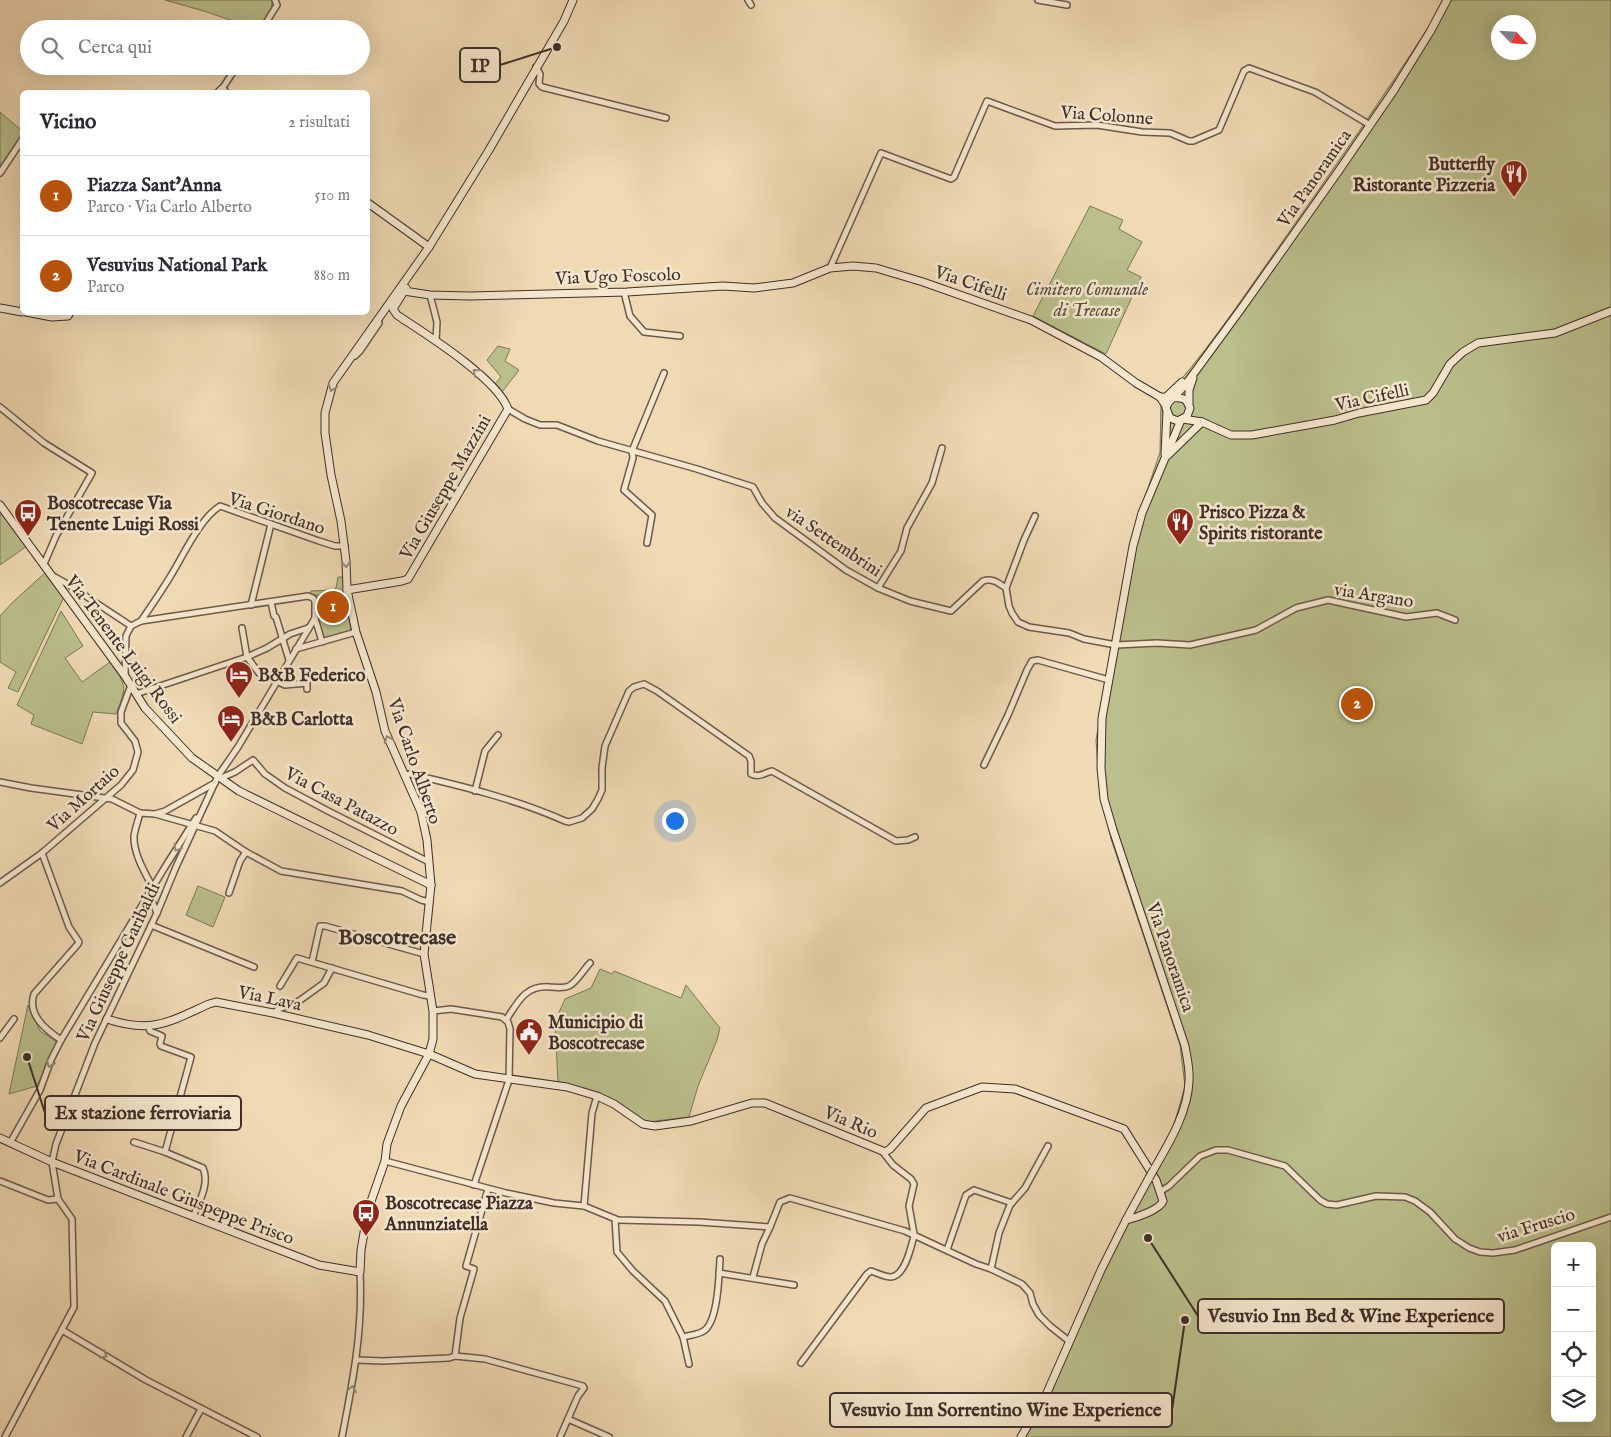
<!DOCTYPE html>
<html lang="it">
<head>
<meta charset="utf-8">
<style>
	body { margin:0; font-family:"IM FELL English",serif; background:#f7f7f7; color:#2b2b33 }
	.controls { position:absolute; right:15px; bottom:15px; display:grid; overflow:hidden; border-radius:8px; box-shadow:0 5px 20px #0002 }
	.controls button { width:45px; height:45px; display:grid; place-items:center; padding:0; border:0; border-bottom:1px solid #e1e1e2; background:#fff; color:#2b2b33; font:25px sans-serif }
	.compass { position:absolute; left:1491px; top:15px; width:45px; height:45px; border-radius:50%; background:#fff; box-shadow:0 5px 20px #0002; rotate:115deg }
	.you { position:absolute; left:674px; top:820px; width:18px; height:18px; margin:-12px; border:4px solid #fff; border-radius:50%; background:#1a73e8; box-shadow:0 0 0 8px #1a73e833 }
	.badge { display:grid; place-items:center; width:32px; height:32px; border-radius:50%; background:#b45309; color:#fff; font-size:16px; font-weight:700 }
	.pin { position:absolute; translate:-50% -50%; border:2px solid #fff; box-shadow:0 1px 5px #0006 }
	.list { margin:0; padding:0; list-style:none }
	h2 { display:flex; justify-content:space-between; align-items:center; height:65px; margin:0; padding:0 20px; font-size:21px }
	h2 small { font-size:16px; font-weight:400; color:#7c7c81 }
	.list li { display:grid; grid-template-columns:32px 1fr auto; gap:15px; align-items:center; box-sizing:border-box; height:80px; padding:0 20px; border-top:1px solid #e1e1e2 }
	.list b { display:block; font-size:19px; white-space:nowrap }
	.list p { margin:0; font-size:16px; white-space:nowrap; color:#7c7c81 }
	.list em { font-size:16px; font-style:normal; color:#7c7c81 }
	.icon { flex:none; width:28px; height:28px; fill:none; stroke:currentColor; stroke-width:2; stroke-linecap:round; stroke-linejoin:round }
	.map { position:relative; flex:none; width:1611px; height:1437px; overflow:hidden }
	.search { position:absolute; background:#fff; box-shadow:0 5px 20px #0002; left:20px; top:20px; width:350px; height:55px; display:flex; align-items:center; gap:12px; box-sizing:border-box; padding:0 18px; border-radius:28px; color:#7c7c81; font-size:19px }
	.panel { position:absolute; background:#fff; box-shadow:0 5px 20px #0002; left:20px; top:90px; width:350px; height:225px; border-radius:8px }
	.map>svg:first-child { display:block }
</style>
</head>
<body>
<div class="map">
<svg width="1611" height="1437" viewBox="0 0 1611 1437">
	<rect width="100%" height="100%" fill="#f0dab4"/>
	<filter id="stains"><feTurbulence type="fractalNoise" baseFrequency=".004" numOctaves="4"/><feColorMatrix values="0 0 0 0 .2 0 0 0 0 .09 0 0 0 0 .02 0 0 0 .5 -.17"/></filter>
	<radialGradient id="worn" r=".72"><stop offset=".6" stop-color="#630" stop-opacity="0"/><stop offset="1" stop-color="#630" stop-opacity=".3"/></radialGradient>
	<g fill="#babf8c" stroke="#7c765a" fill-rule="evenodd">
		<path d="M165,0h107c1,11 -6,20 -12,29h-4l-49,-17z"/>
		<path d="M1444,0h167v1437h-592l24,-42 68,-152 62,-115 12,-42 -5,-41 -69,-206 -12,-53 -3,-46 35,-201 29,-87 1,-50c43,-46 78,-99 114,-150 56,-79 111,-159 164,-241zM1498,22h30v30h-30zM1555,1246h37v172h-37z"/>
		<path d="M0,112l21,18 1,-2v6l-20,32 -2,-1z"/>
		<path d="M1090,206l33,14 -4,9 23,13 -15,28 14,7 -35,77 -73,-38z"/>
		<path d="M498,346l12,3 -5,12 14,9 -17,22 -8,-7 7,-8 -14,-17z"/>
		<path d="M3,513l24,33 -27,19v-50z"/>
		<path d="M46,572l18,25 -46,95 -10,-4 8,-16 -16,-10v-46l14,-15z"/>
		<path d="M338,577h5l1,16 7,38 -28,7 -7,-27 5,-7 -1,-8 -9,-1v-4l23,-1 2,-2z"/>
		<path d="M61,611l22,35 -18,12 17,24 28,-20c17,24 17,25 6,52l-23,-2 -11,32 -51,-20 3,-9 -17,-10z"/>
		<path d="M198,886l27,11 -12,30 -27,-12z"/>
		<path d="M600,969l12,5 2,-3 67,27 5,-13 34,43 -3,12 -19,46 -9,31 -42,5 -9,-5 -20,-15 -18,-9 -42,-11 -3,-61 10,-22 26,-11z"/>
		<path d="M28,1005l12,26 17,11 -20,44 -28,8z"/>
	</g>
	<g fill="none" stroke-linecap="round" stroke-linejoin="round">
		<defs>
			<g id="street">
				<path d="M748,0l3,5"/>
				<path d="M1038,0l29,5"/>
				<path d="M262,29l15,-24 -2,-5"/>
				<path d="M536,67l4,7 -1,10 3,3 124,31"/>
				<path d="M222,89l15,-23"/>
				<path d="M0,173l22,-33"/>
				<path d="M830,268l51,-115 70,26 3,-2 33,-76 68,25 42,-1 45,7 28,1 19,8h4l26,-11 25,-59 5,-3 66,24 55,33"/>
				<path d="M624,292l6,24 14,16 36,4"/>
				<path d="M430,295l7,27 -1,18"/>
				<path d="M355,356l5,-5 19,-28"/>
				<path d="M0,407l44,36 48,30 -36,63 -12,28"/>
				<path d="M508,409l17,10 15,6h17l41,16 99,28 56,18 9,16 13,15 71,52 32,18 32,13 41,10 32,-30c10,-3 15,2 23,7"/>
				<path d="M1035,516l-11,24 -18,48 3,18 3,7 6,9 11,5 40,6 15,6 32,6 41,-2 33,2 66,-15 40,-22 32,-8 78,17 31,-4 18,7"/>
				<path d="M647,543l5,-28 -28,-25 9,-32 -1,-7 32,-78"/>
				<path d="M53,576l16,9 62,41"/>
				<path d="M878,588l23,-37 6,-23 25,-45 10,-35"/>
				<path d="M271,602l3,14 2,1 13,43"/>
				<path d="M251,605l20,-81"/>
				<path d="M141,621c11,-16 22,-32 32,-49 12,-20 27,-53 47,-66l99,35 16,5h10"/>
				<path d="M242,628l5,29 12,16 26,12 22,-2v6"/>
				<path d="M296,649l60,-17"/>
				<path d="M125,676l1,-40 5,-10 10,-5 167,-25 5,2 2,3v17l7,24"/>
				<path d="M136,694l111,-37 20,-9 23,-14 18,-6"/>
				<path d="M984,765l24,-50 19,-45 5,-9 6,-1 71,20"/>
				<path d="M405,775l5,-1c52,12 105,25 155,47l4,1 13,-4 10,-9 6,-10 4,-9v-22l3,-22 24,-55 5,-4 10,-3 13,7 92,65 2,5v13c8,4 13,-1 21,-3l124,70 12,-1 7,-3"/>
				<path d="M221,778l14,-6 18,-12 12,14 20,14 43,23 101,51"/>
				<path d="M0,782l31,6 81,11 28,14 15,1 10,-3 50,-28"/>
				<path d="M475,791l10,-40 13,-16"/>
				<path d="M140,813c-2,8 -5,16 -6,23 -1,17 11,37 19,52"/>
				<path d="M155,814l60,17 31,21 35,19 121,20 19,9 9,2"/>
				<path d="M42,853l27,74 10,15 -1,2 -44,50c-7,21 12,36 27,46"/>
				<path d="M0,883l42,-30 79,-68 12,-15 5,-18 -3,-11 -14,-18v-11l10,-27"/>
				<path d="M229,893l11,-32 6,-9"/>
				<path d="M149,894l8,19"/>
				<path d="M151,925l103,42"/>
				<path d="M312,962l8,-36h5l99,28"/>
				<path d="M280,986l17,-28 126,37 7,1"/>
				<path d="M433,1011l18,-2 51,8 6,5 2,7 -1,51 -35,105"/>
				<path d="M273,1013l6,-4 20,-8 25,-18 8,-15"/>
				<path d="M506,1020c12,-18 19,-35 44,-33 6,0 13,2 19,-1 8,-4 15,-17 21,-23"/>
				<path d="M148,1026l2,5 12,5 -2,8 1,2 30,11 -26,95"/>
				<path d="M0,1038l14,-19"/>
				<path d="M134,1142l31,10 38,16c7,16 -4,34 -10,49"/>
				<path d="M10,1143l30,-53 11,-30 10,-20 104,-173 31,-49"/>
				<path d="M882,1151l11,14 18,14 3,5 -5,22 5,28"/>
				<path d="M385,1161l121,32 48,10 30,3 34,14 81,2 71,5 10,-25 10,-4 115,33 71,33 15,5 31,15 8,9 3,11 6,11 11,11 19,15"/>
				<path d="M0,1181l48,19 10,-1"/>
				<path d="M1161,1191l8,-5 31,-30 16,-6h12l57,16 35,34 7,4 10,1 39,-9 29,1 10,4 15,11 25,27 14,9 11,4 13,1 22,-3 96,-33"/>
				<path d="M584,1206l8,-93 5,-17"/>
				<path d="M615,1219l2,33 16,19 32,30 18,36 6,27"/>
				<path d="M947,1250l19,-55 8,-5 38,13"/>
				<path d="M991,1269l8,-36 11,-28 15,-17 23,-42"/>
				<path d="M719,1273l75,12"/>
				<path d="M753,1277l9,-33 8,-17"/>
				<path d="M62,1330l84,50 111,57"/>
				<path d="M683,1337c6,-2 16,-2 22,-7 13,-11 14,-54 15,-71"/>
				<path d="M455,1356l5,-38 14,-49 -8,-3 22,-77"/>
				<path d="M357,1360l26,1 66,-3 6,-2 30,3 98,27 1,2 -6,8 -18,41"/>
				<path d="M801,1363l66,-89 4,-3c6,2 14,6 20,6 14,-1 20,-30 23,-41"/>
				<path d="M568,1419l41,18"/>
				<path d="M5,1437l69,-130 -2,-88 -14,-20 -6,-37 4,-18 39,-101 62,-130 19,-46 42,-91 20,-29 77,-129"/>
				<path d="M186,1437l15,-28"/>
				<path d="M342,1437c11,-56 21,-107 18,-165"/>
			</g>
			<g id="secondary">
				<path d="M219,92l3,-3 3,3"/>
				<path d="M368,203l61,44"/>
				<path d="M404,291l26,4 40,1 157,-4 96,-6 31,2 39,-5 37,-15 23,-2 23,2 47,14 108,38 70,37 35,26 24,14 6,9"/>
				<path d="M0,308l22,4"/>
				<path d="M26,312l26,5 16,-1 2,-4"/>
				<path d="M1160,397c9,1 18,-1 26,3l4,8 -3,8 -9,5 -8,-3 -4,-10 2,-5 18,-19 55,-75 99,-140 54,-79 36,-58 17,-32"/>
				<path d="M1165,398l17,-16"/>
				<path d="M1189,404v-14l4,-12"/>
				<path d="M1183,419l19,3 29,13h21l83,-15 24,-7 67,-13 7,-7 17,-29 13,-12 15,-9 77,-10 56,-22"/>
				<path d="M1165,454l2,-42"/>
				<path d="M1168,455l34,-33"/>
				<path d="M0,505l125,171 20,32 47,50 47,33 192,94"/>
				<path d="M347,590l55,-9 6,-2 100,-170c-11,-31 -84,-76 -111,-94l-4,-6 13,-21"/>
				<path d="M107,1019c45,15 62,3 102,-15l7,-2 57,11 95,22 61,19 46,20 92,13 30,9 17,8 29,20 12,2 36,-5 61,-18h13l120,49 5,-3 36,-41 56,-21 33,2 109,40 32,51 7,21c-3,9 -28,17 -37,19"/>
				<path d="M0,1138l52,24 267,103 41,7 1,-22 4,-23 3,-17 17,-49 2,-17 14,-38 28,-52 4,-15v-28l-9,-57 7,-69 -4,-45 -6,-28 -36,-81 -9,-39 -20,-60 -9,-42 -1,-29 -5,-40 -10,-46 -6,-42v-20l8,-30 96,-136 60,-97 75,-129 9,-21"/>
				<path d="M1154,1169c15,-26 34,-57 35,-88 1,-12 -2,-23 -4,-35l-72,-216 -9,-31 -3,-31 1,-50 31,-172 9,-33 39,-93"/>
				<path d="M1021,1437l25,-42 55,-125 25,-50 23,-42"/>
			</g>
		</defs>
		<use href="#street" stroke="#6b594c" stroke-width="8"/>
		<use href="#secondary" stroke="#3f2e29" stroke-width="9"/>
		<use href="#street" stroke="#f5e7ce" stroke-width="5"/>
		<use href="#secondary" stroke="#f5e7ce" stroke-width="7"/>
		<defs>
			<path id="secondary-bridge" d="M1149,1178l5,-9"/>
		</defs>
		<use href="#secondary-bridge" stroke="#3f2e29" stroke-width="9" stroke-linecap="butt"/>
		<use href="#secondary-bridge" stroke="#f5e7ce" stroke-width="7"/>
	</g>
	<defs><path id="oneway-chevron" d="M-2-3.5L2.5 0L-2 3.5" fill="none" stroke-width="1.6" stroke-linecap="round" stroke-linejoin="round" transform="scale(1.25)"/></defs>
	<g stroke="#9a8a7c">
		<use href="#oneway-chevron" transform="translate(476 372) rotate(-140)"/>
		<use href="#oneway-chevron" transform="translate(332 388) rotate(110)"/>
		<use href="#oneway-chevron" transform="translate(346 564) rotate(87)"/>
		<use href="#oneway-chevron" transform="translate(388 739) rotate(-112)"/>
		<use href="#oneway-chevron" transform="translate(177 848) rotate(122)"/>
		<use href="#oneway-chevron" transform="translate(50 1064) rotate(113)"/>
		<use href="#oneway-chevron" transform="translate(104 1355) rotate(31)"/>
		<use href="#oneway-chevron" transform="translate(352 1389) rotate(-79)"/>
	</g>
	<defs>
		<symbol id="restaurant-pin" viewBox="-11 -11 22 30"><path d="M0 17L-7.5 6A9.5 9.5 0 1 1 7.5 6Z" fill="#8f2418" stroke="#f5e7ce"/><path d="M-5-6h1v4h1v-4h1v4h1v-4h1v5L-1.5 .5V6h-2V.5L-5-1ZM5-6V6H3V1.5H1.5Q1.5-4 5-6Z" fill="#fff"/></symbol>
		<symbol id="bus-pin" viewBox="-11 -11 22 30"><path d="M0 17L-7.5 6A9.5 9.5 0 1 1 7.5 6Z" fill="#8f2418" stroke="#f5e7ce"/><path d="M-5-6H5V4H4V6H2V4H-2V6H-4V4H-5ZM-3.5-4V0h7V-4ZM-3.5 1.2v1.5H-2V1.2ZM2 1.2v1.5H3.5V1.2Z" fill="#fff"/></symbol>
		<symbol id="hotel-pin" viewBox="-11 -11 22 30"><path d="M0 17L-7.5 6A9.5 9.5 0 1 1 7.5 6Z" fill="#8f2418" stroke="#f5e7ce"/><path d="M-6-4.5h1.5V1H6V5H4.5V3h-9V5H-6ZM-4 0a1.8 1.8 0 1 1 3.6 0ZM.5 0V-2.5h3Q6-2.5 6 0Z" fill="#fff"/></symbol>
		<symbol id="civic-pin" viewBox="-11 -11 22 30"><path d="M0 17L-7.5 6A9.5 9.5 0 1 1 7.5 6Z" fill="#8f2418" stroke="#f5e7ce"/><path d="M-.6-6.5H3V-4.5H.6V-3L4-1V1h2V6H-6V1h2V-1L-.6-3ZM-1.2 2.5V6h2.4V2.5Z" fill="#fff"/></symbol>
	</defs>
	<g fill-rule="evenodd">
		<use href="#restaurant-pin" x="1498" y="158" width="32" height="43"/>
		<use href="#bus-pin" x="12" y="497" width="32" height="43"/>
		<use href="#restaurant-pin" x="1164" y="506" width="32" height="43"/>
		<use href="#hotel-pin" x="223" y="659" width="32" height="43"/>
		<use href="#hotel-pin" x="215" y="703" width="32" height="43"/>
		<use href="#civic-pin" x="513" y="1016" width="32" height="43"/>
		<use href="#bus-pin" x="350" y="1197" width="32" height="43"/>
	</g>
	<g text-anchor="middle" stroke-width="5" stroke-linejoin="round" paint-order="stroke">
		<g font-size="18" fill="#3f2e29" stroke="#f5e7ce">
			<text transform="translate(1107 115) rotate(4)" y="6">Via Colonne</text>
			<text transform="translate(1314 178) rotate(-55)" y="6">Via Panoramica</text>
			<text transform="translate(618 276) rotate(-2)" y="6">Via Ugo Foscolo</text>
			<text transform="translate(971 283) rotate(19)" y="6">Via Cifelli</text>
			<text transform="translate(1372 397) rotate(-12)" y="6">Via Cifelli</text>
			<text transform="translate(445 487) rotate(-60)" y="6">Via Giuseppe Mazzini</text>
			<text transform="translate(277 513) rotate(18)" y="6">Via Giordano</text>
			<text transform="translate(834 541) rotate(34)" y="6">via Settembrini</text>
			<text transform="translate(1374 595) rotate(9)" y="6">via Argano</text>
			<text transform="translate(124 649) rotate(53)" y="6">Via Tenente Luigi Rossi</text>
			<text transform="translate(415 761) rotate(71)" y="6">Via Carlo Alberto</text>
			<text transform="translate(83 798) rotate(-42)" y="6">Via Mortaio</text>
			<text transform="translate(342 801) rotate(28)" y="6">Via Casa Patazzo</text>
			<text transform="translate(1171 957) rotate(71)" y="6">Via Panoramica</text>
			<text transform="translate(118 962) rotate(-65)" y="6">Via Giuseppe Garibaldi</text>
			<text transform="translate(270 998) rotate(12)" y="6">Via Lava</text>
			<text transform="translate(851 1122) rotate(23)" y="6">Via Rio</text>
			<text transform="translate(184 1197) rotate(21)" y="6">Via Cardinale Giuspeppe Prisco</text>
			<text transform="translate(1536 1225) rotate(-17)" y="6">via Fruscio</text>
		</g>
		<g font-size="18" font-weight="bold" fill="#3f2e29" stroke="#f5e7ce" text-anchor="start">
			<text x="1495" y="170" text-anchor="end">Butterfly<tspan x="1495" dy="21">Ristorante Pizzeria</tspan></text>
			<text x="47" y="509">Boscotrecase Via<tspan x="47" dy="21">Tenente Luigi Rossi</tspan></text>
			<text x="1199" y="518">Prisco Pizza &amp;<tspan x="1199" dy="21">Spirits ristorante</tspan></text>
			<text x="258" y="681">B&amp;B Federico</text>
			<text x="250" y="725">B&amp;B Carlotta</text>
			<text x="548" y="1028">Municipio di<tspan x="548" dy="21">Boscotrecase</tspan></text>
			<text x="385" y="1209">Boscotrecase Piazza<tspan x="385" dy="21">Annunziatella</tspan></text>
		</g>
		<g font-size="18" font-style="italic" fill="#584b3d" stroke="#f5e7ce">
			<text x="1087" y="295">Cimitero Comunale<tspan x="1087" dy="21">di Trecase</tspan></text>
		</g>
		<g font-size="22" font-weight="bold" fill="#3f2e29" stroke="#f5e7ce">
			<text x="397" y="944">Boscotrecase</text>
		</g>
	</g>
	<path fill="none" stroke="#3f2e29" stroke-width="2" d="M557 47L500 65M27 1057L45 1113M1148 1238L1198 1316M1185 1320L1172 1410"/>
	<g fill="#3f2e29" stroke="#f5e7ce" stroke-width="2">
		<circle cx="557" cy="47" r="5"/>
		<circle cx="27" cy="1057" r="5"/>
		<circle cx="1148" cy="1238" r="5"/>
		<circle cx="1185" cy="1320" r="5"/>
	</g>
	<g fill="#f5e7ce" stroke="#3f2e29" stroke-width="2">
		<rect x="460" y="48" width="40" height="34" rx="5"/>
		<rect x="45" y="1096" width="196" height="34" rx="5"/>
		<rect x="1198" y="1299" width="306" height="34" rx="5"/>
		<rect x="830" y="1393" width="342" height="34" rx="5"/>
	</g>
	<g font-size="19" text-anchor="middle" font-weight="bold" fill="#3f2e29">
		<text x="480" y="72">IP</text>
		<text x="143" y="1119">Ex stazione ferroviaria</text>
		<text x="1351" y="1322">Vesuvio Inn Bed &amp; Wine Experience</text>
		<text x="1001" y="1416">Vesuvio Inn Sorrentino Wine Experience</text>
	</g>
	<rect width="100%" height="100%" filter="url(#stains)"/>
	<rect width="100%" height="100%" fill="url(#worn)"/>
</svg>
<div class="controls">
<button>+</button>
<button>−</button>
<button><svg class="icon" aria-label="locate" viewBox="0 0 24 24"><circle cx="12" cy="12" r="6"/><path d="M12 2v4M12 18v4M2 12h4M18 12h4"/></svg></button>
<button><svg class="icon" aria-label="layers" viewBox="0 0 24 24"><path d="M12 4l9 5-9 5-9-5zM3 14l9 5 9-5"/></svg></button>
</div>
<svg class="compass" viewBox="-18 -18 36 36"><path d="M0-13l5 13h-10z" fill="#e53935"/><path d="M0 13l5-13h-10z" fill="#7c7c81"/></svg>
<div class="you"></div>
<div class="pin badge" style="left:333px;top:607px">1</div>
<div class="pin badge" style="left:1357px;top:704px">2</div>
<div class="search"><svg class="icon" aria-label="search" viewBox="0 0 24 24"><circle cx="10" cy="10" r="6"/><path d="M15 15l6 6"/></svg>Cerca qui</div>
<section class="panel">
<h2>Vicino<small>2 risultati</small></h2>
<ul class="list">
<li><span class="badge">1</span><div><b>Piazza Sant'Anna</b><p>Parco · Via Carlo Alberto</p></div><em>510 m</em></li>
<li><span class="badge">2</span><div><b>Vesuvius National Park</b><p>Parco</p></div><em>880 m</em></li>
</ul>
</section>
</div>
</body>
</html>
